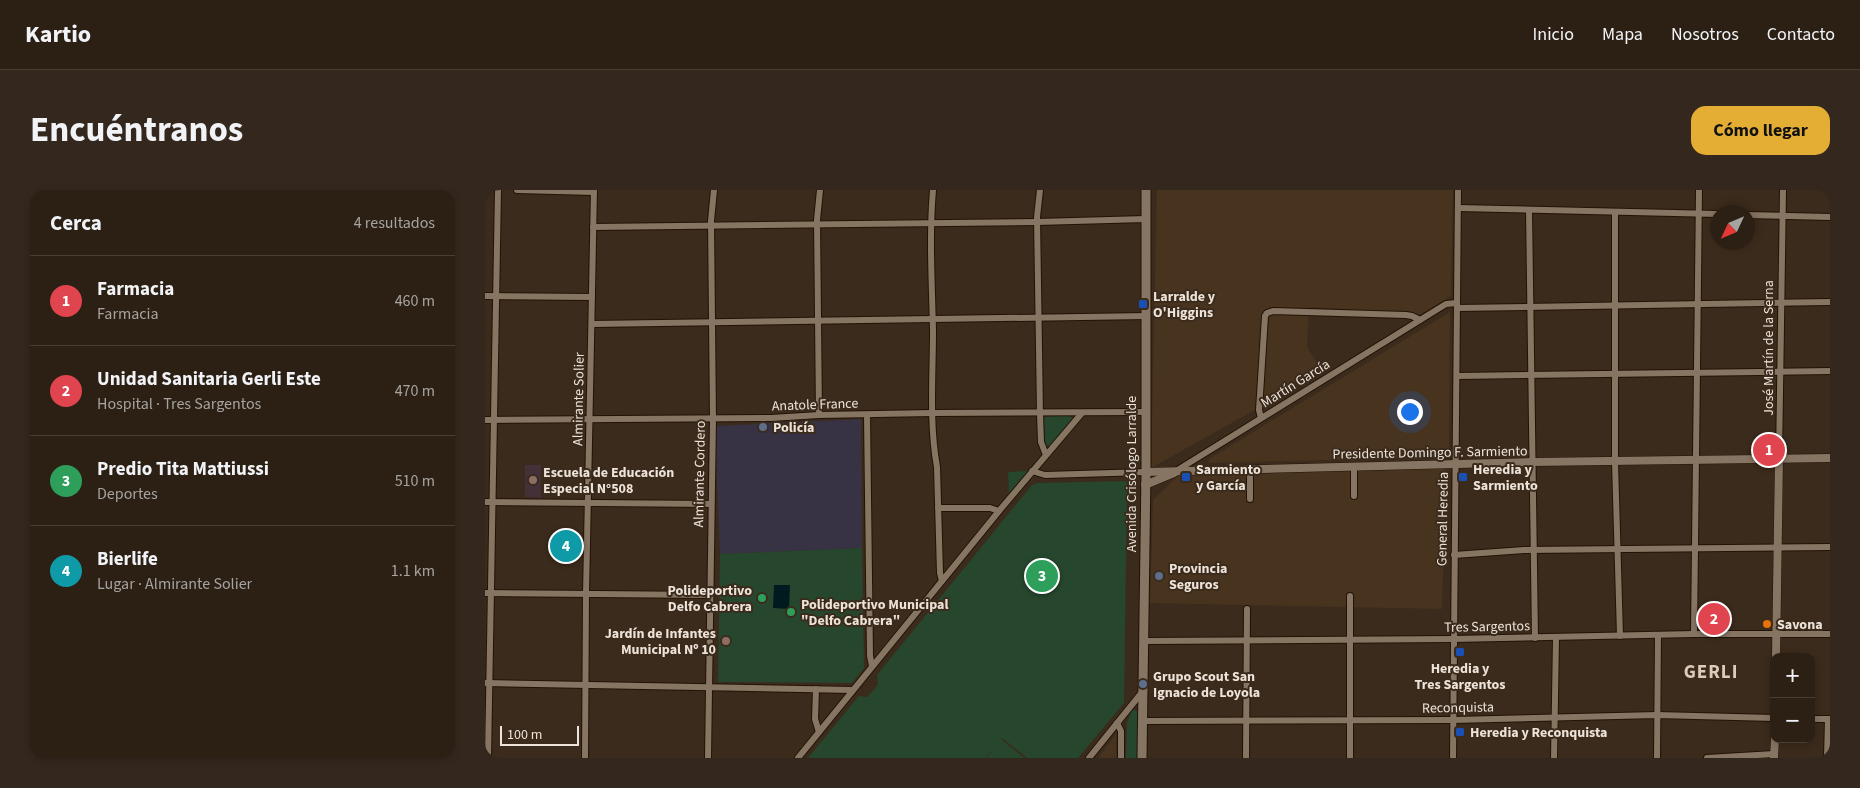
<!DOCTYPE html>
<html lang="es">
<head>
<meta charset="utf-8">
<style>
	body { margin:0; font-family:"Source Sans 3",sans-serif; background:#34281e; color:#f1f3f6 }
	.controls { position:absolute; right:15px; bottom:15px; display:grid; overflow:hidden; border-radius:10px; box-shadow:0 2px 8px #0003 }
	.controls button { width:45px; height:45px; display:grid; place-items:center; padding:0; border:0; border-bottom:1px solid #483e34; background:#2c2015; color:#f1f3f6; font:25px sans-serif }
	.compass { position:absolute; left:1225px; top:15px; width:45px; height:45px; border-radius:50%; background:#2c2015; box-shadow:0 2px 8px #0003; rotate:226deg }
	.scale { position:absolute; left:15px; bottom:12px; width:79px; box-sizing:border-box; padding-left:5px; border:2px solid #ede3d9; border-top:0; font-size:14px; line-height:18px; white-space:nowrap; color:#ede3d9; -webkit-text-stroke:4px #3b2b1c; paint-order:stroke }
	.you { position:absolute; left:924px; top:221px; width:18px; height:18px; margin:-12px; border:4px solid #fff; border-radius:50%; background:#1a73e8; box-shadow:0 0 0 8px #1a73e833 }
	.badge { display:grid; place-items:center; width:32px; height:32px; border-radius:50%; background:#e4ae35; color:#fff; font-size:16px; font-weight:700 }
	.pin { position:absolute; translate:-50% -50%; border:2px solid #fff; box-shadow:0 1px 5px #0006 }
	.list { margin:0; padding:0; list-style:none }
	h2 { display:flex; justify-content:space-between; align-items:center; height:65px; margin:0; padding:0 20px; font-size:21px }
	h2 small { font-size:16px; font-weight:400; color:#a6a3a0 }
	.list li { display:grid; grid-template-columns:32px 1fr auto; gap:15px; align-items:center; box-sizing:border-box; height:90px; padding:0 20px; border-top:1px solid #483e34 }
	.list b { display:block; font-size:19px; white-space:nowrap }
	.list p { margin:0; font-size:16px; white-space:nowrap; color:#a6a3a0 }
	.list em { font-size:16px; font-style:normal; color:#a6a3a0 }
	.map { position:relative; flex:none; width:1345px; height:568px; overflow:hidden; border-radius:15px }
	header { display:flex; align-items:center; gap:30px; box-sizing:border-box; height:70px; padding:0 25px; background:#2c2015; border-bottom:1px solid #483e34 }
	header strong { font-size:24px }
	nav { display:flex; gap:28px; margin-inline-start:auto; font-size:18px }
	.intro { display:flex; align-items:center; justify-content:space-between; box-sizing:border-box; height:120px; padding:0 30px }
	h1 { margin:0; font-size:35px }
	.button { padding:12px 22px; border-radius:15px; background:#e4ae35; color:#111; font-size:18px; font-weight:700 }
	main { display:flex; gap:30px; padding:0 30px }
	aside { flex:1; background:#2c2015; border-radius:15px; box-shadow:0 2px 8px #0003 }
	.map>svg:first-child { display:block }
</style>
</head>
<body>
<header>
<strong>Kartio</strong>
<nav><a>Inicio</a><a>Mapa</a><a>Nosotros</a><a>Contacto</a></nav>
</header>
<div class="intro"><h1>Encuéntranos</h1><a class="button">Cómo llegar</a></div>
<main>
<aside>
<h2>Cerca<small>4 resultados</small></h2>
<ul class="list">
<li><span class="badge" style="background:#e0444e">1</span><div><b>Farmacia</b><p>Farmacia</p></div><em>460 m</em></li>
<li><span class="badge" style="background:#e0444e">2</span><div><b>Unidad Sanitaria Gerli Este</b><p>Hospital · Tres Sargentos</p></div><em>470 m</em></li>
<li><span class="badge" style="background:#2e9e5b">3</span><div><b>Predio Tita Mattiussi</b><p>Deportes</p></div><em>510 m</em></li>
<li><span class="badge" style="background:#0f9aa8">4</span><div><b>Bierlife</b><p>Lugar · Almirante Solier</p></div><em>1.1 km</em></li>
</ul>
</aside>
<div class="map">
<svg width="1345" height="568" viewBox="0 0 1345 568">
	<rect width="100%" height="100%" fill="#3b2b1c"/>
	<g fill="#48331e">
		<path d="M672,0h296l-2,106 -30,18 -112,-7 -2,40 16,25 -172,96z"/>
		<path d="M965,122l-1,142 -4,3 -236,6v-4z"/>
		<path d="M961,277l-4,142 -292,-6 3,-103 32,-31z"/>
		<path d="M631,544v24h-18z"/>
	</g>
	<path fill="#433039" d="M40,275h16v33l-16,-1z"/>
	<path fill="#383344" d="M376,229l1,129 -142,6 -5,-128z"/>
	<g fill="#26472d">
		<path d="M585,225l2,4 -22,27 -5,-1 -1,-28z"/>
		<path d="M544,281l-20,23 -1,-22z"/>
		<path d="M642,291l-3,222 -46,55h-51l-25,-20 -1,1 23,19h-38l9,-11 -10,11h-177l51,-62 8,1 11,-12 -1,-10 155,-190 5,-2z"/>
		<path d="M377,358l2,120 -12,15 -134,-1 2,-128z"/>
		<path d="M647,520h4l2,3 -1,45h-11l1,-35z"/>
	</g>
	<path fill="#001b20" d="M289,395h16l-1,24 -16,-1z"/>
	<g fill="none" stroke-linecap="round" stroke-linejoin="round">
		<defs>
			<g id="minor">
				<path d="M32,0l77,2"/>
				<path d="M448,0c-4,47 -1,93 0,141 0,45 -4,92 4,136l3,106 2,8"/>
				<path d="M555,0l-3,27 3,197 1,28 5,13"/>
				<path d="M973,18l259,6"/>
				<path d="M1044,20l6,428"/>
				<path d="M1130,22v250l5,174"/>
				<path d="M1262,25l83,2"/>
				<path d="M108,37l444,-5 109,-3"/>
				<path d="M0,106l107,1"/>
				<path d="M972,118l373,-6"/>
				<path d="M107,134l555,-8"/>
				<path d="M972,186l373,-5"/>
				<path d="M334,225l-2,-195 3,-30"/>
				<path d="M382,225l3,241 2,10"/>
				<path d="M776,228l-2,-8 6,-94 2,-3 6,-2 133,4 6,1 8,4"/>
				<path d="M0,230l286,-2 48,-3 114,-2 212,-1"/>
				<path d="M1294,268l4,-268"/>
				<path d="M765,280v29"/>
				<path d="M547,281l13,4 101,-3"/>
				<path d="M691,281l270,-167 11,-1"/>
				<path d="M869,306v-30"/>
				<path d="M0,312l226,2"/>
				<path d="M453,318h52l9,3"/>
				<path d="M969,365l70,-5 306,-3"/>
				<path d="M0,403l225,2"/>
				<path d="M1209,444l5,-444"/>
				<path d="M658,451l310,-2 241,-5h136"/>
				<path d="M0,493l368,7"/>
				<path d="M331,499l-1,30 4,13"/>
				<path d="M1326,529h19"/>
				<path d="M658,531l310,-1 204,-5 117,3"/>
				<path d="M632,533l4,8v27"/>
				<path d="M3,568l10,-568"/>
				<path d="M100,568l1,-164 8,-404"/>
				<path d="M223,568l5,-340 -2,-197 3,-31"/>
				<path d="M313,568l201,-247 83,-98"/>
				<path d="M604,568l54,-67"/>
				<path d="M761,568l1,-149"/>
				<path d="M865,568v-162"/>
				<path d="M968,568l5,-568"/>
				<path d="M1069,568l2,-120"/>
				<path d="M1172,568l1,-123"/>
				<path d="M1222,568l67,-4"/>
				<path d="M1342,568l1,-39"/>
			</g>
			<g id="tertiary">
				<path d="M661,282l386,-10 298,-4"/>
				<path d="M660,295l29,-12"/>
				<path d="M1291,467l3,-199"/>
				<path d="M1289,568l1,-19"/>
			</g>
			<path id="secondary" d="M657,568l4,-286v-282"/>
		</defs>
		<use href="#minor" stroke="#221305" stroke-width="8"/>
		<use href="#tertiary" stroke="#221305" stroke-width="9"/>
		<use href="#secondary" stroke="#221305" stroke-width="11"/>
		<use href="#minor" stroke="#877563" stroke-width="6"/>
		<use href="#tertiary" stroke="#877563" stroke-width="8"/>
		<use href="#secondary" stroke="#877563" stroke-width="9"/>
	</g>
	<g fill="#1a4fb4" stroke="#3b2b1c" stroke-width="2">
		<rect x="653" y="109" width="10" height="10" rx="2.5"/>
		<rect x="696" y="282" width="10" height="10" rx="2.5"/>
		<rect x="973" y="282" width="10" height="10" rx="2.5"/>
		<rect x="970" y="457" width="10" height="10" rx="2.5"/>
		<rect x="970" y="537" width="10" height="10" rx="2.5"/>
	</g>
	<g fill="#5c6f8a" stroke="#3b2b1c" stroke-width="2">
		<circle cx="278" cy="237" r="5"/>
		<circle cx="674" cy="386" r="5"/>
		<circle cx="658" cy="494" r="5"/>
	</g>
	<g fill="#8d6e63" stroke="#3b2b1c" stroke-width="2">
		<circle cx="48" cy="290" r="5"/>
		<circle cx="241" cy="451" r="5"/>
	</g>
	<g fill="#2e9e5b" stroke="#3b2b1c" stroke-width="2">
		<circle cx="277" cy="408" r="5"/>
		<circle cx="306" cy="422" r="5"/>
	</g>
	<circle fill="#e8710a" stroke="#3b2b1c" stroke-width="2" cx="1282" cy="434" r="5"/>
	<g text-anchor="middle" stroke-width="4" stroke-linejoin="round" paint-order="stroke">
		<g font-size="14" font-weight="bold" fill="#ede3d9" stroke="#3b2b1c" text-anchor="start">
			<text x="668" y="111">Larralde y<tspan x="668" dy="16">O'Higgins</tspan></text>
			<text x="288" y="242">Policía</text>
			<text x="711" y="284">Sarmiento<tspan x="711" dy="16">y García</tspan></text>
			<text x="988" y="284">Heredia y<tspan x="988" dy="16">Sarmiento</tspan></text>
			<text x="58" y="287">Escuela de Educación<tspan x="58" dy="16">Especial N°508</tspan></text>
			<text x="684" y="383">Provincia<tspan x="684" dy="16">Seguros</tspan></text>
			<text x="267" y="405" text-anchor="end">Polideportivo<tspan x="267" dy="16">Delfo Cabrera</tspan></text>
			<text x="316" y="419">Polideportivo Municipal<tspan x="316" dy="16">"Delfo Cabrera"</tspan></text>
			<text x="1292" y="439">Savona</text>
			<text x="231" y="448" text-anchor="end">Jardín de Infantes<tspan x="231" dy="16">Municipal Nº 10</tspan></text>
			<text x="975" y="483" text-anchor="middle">Heredia y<tspan x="975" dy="16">Tres Sargentos</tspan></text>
			<text x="668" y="491">Grupo Scout San<tspan x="668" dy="16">Ignacio de Loyola</tspan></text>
			<text x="985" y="547">Heredia y Reconquista</text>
		</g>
		<g font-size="14" fill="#ede3d9" stroke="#3b2b1c">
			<text transform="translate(1283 158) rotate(-90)" y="5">José Martín de la Serna</text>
			<text transform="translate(810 193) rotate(-32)" y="5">Martín García</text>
			<text transform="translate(93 209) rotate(-89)" y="5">Almirante Solier</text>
			<text transform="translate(330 214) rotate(-2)" y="5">Anatole France</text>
			<text transform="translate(945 262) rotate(-1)" y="5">Presidente Domingo F. Sarmiento</text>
			<text transform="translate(214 284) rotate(-89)" y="5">Almirante Cordero</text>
			<text transform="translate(646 284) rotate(-90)" y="5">Avenida Crisólogo Larralde</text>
			<text transform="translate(957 329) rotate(-89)" y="5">General Heredia</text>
			<text transform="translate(1002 436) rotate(-1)" y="5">Tres Sargentos</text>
			<text transform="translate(973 517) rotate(-1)" y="5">Reconquista</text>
		</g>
		<g font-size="19" font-weight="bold" letter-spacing="1" fill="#decab6" stroke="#3b2b1c">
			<text x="1226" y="488">GERLI</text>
		</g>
	</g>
</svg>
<div class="controls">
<button>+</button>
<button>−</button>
</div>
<svg class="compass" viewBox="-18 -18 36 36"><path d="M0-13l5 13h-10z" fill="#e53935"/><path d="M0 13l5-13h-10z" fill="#a6a3a0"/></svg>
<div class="scale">100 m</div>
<div class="you"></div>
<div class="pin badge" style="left:1284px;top:260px;background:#e0444e">1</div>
<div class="pin badge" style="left:1229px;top:429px;background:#e0444e">2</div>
<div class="pin badge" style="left:557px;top:386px;background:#2e9e5b">3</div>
<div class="pin badge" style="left:81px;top:356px;background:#0f9aa8">4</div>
</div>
</main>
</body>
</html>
